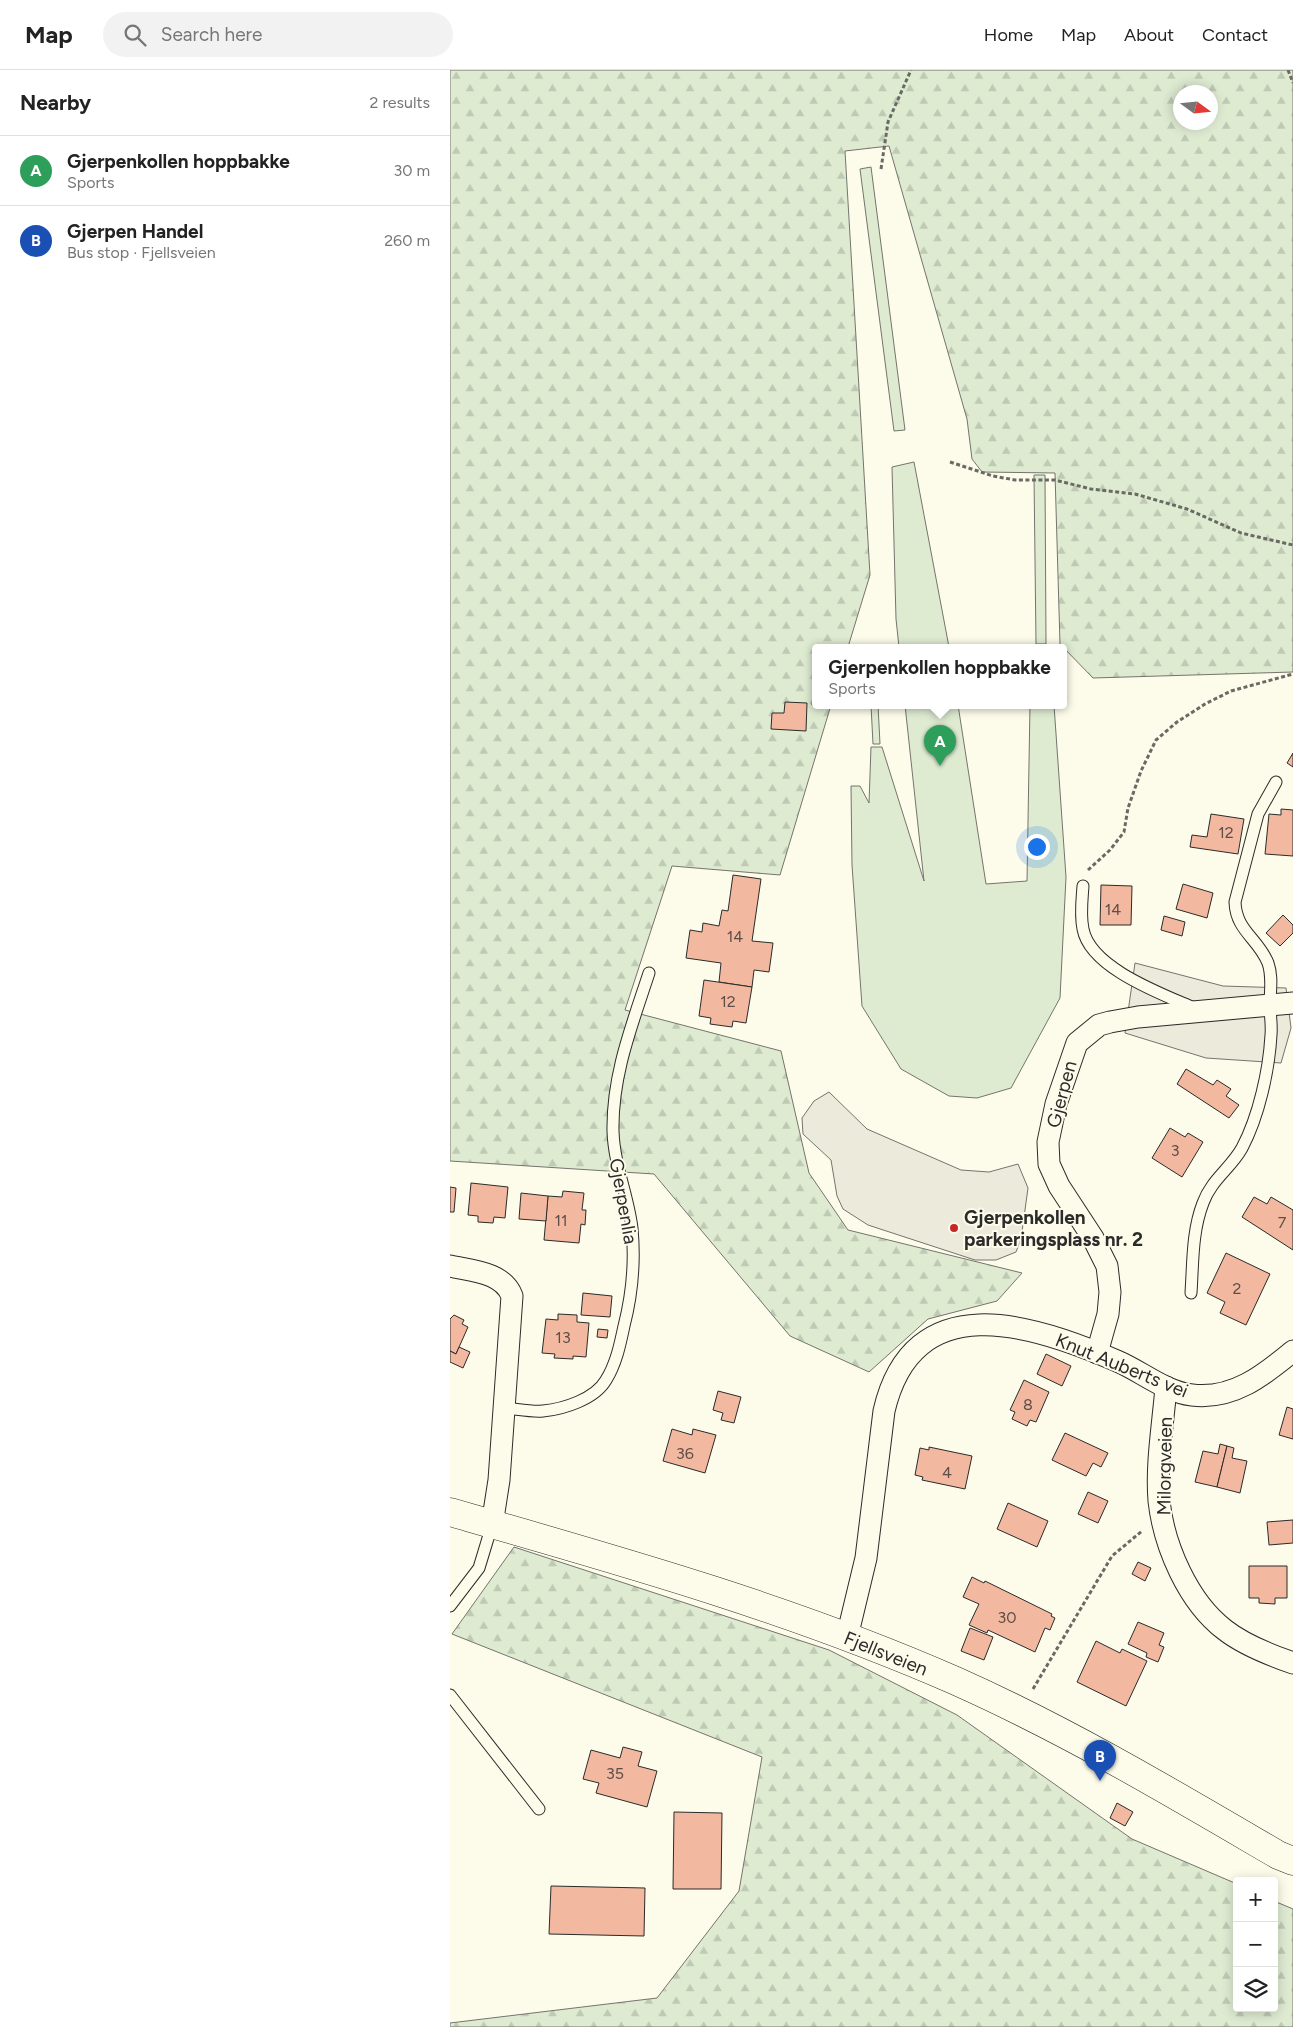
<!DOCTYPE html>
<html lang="en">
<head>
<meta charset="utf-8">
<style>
	body { margin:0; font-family:Figtree,sans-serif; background:#f2f2f2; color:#222 }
	.controls { position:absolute; right:15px; bottom:15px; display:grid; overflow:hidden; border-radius:5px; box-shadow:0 2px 12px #0003 }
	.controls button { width:45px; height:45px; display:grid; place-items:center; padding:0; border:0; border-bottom:1px solid #e0e0e0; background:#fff; color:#222; font:25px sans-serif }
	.compass { position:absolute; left:723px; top:15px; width:45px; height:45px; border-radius:50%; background:#fff; box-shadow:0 2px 12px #0003; rotate:105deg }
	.you { position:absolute; left:586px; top:776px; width:18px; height:18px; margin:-12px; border:4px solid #fff; border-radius:50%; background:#1a73e8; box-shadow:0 0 0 8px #1a73e833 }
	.badge { display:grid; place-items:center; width:32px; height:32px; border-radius:50%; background:#0f766e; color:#fff; font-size:16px; font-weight:700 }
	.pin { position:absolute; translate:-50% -41px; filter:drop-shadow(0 1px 2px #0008) }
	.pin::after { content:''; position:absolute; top:26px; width:18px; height:15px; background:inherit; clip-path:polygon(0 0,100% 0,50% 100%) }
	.popup { position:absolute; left:362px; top:574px; width:255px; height:65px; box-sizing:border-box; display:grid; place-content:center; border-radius:5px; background:#fff; filter:drop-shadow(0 1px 4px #0005); font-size:16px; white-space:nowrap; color:#767676 }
	.popup b { font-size:19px; color:#222 }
	.popup::after { content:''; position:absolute; left:50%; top:100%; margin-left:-10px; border:10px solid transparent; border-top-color:#fff }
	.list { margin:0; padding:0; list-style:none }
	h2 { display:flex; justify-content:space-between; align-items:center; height:65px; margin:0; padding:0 20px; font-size:21px }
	h2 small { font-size:16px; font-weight:400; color:#767676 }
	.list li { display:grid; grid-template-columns:32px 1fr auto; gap:15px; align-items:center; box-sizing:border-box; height:70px; padding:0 20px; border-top:1px solid #e0e0e0 }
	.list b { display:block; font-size:19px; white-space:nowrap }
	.list p { margin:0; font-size:16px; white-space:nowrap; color:#767676 }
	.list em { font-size:16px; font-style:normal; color:#767676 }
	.icon { flex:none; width:28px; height:28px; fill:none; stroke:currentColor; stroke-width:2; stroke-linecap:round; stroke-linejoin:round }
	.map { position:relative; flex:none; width:843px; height:1957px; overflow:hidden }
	header { display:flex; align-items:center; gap:30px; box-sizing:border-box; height:70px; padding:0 25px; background:#fff; border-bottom:1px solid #e0e0e0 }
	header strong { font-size:24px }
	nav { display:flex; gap:28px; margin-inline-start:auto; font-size:18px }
	.search { width:350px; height:45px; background:#f2f2f2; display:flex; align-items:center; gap:12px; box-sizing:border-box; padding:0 18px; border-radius:28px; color:#767676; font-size:19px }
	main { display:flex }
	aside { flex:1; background:#fff }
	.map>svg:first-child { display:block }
</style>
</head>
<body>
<header>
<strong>Map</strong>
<div class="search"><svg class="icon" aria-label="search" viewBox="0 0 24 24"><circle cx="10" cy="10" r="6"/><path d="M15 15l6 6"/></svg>Search here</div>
<nav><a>Home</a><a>Map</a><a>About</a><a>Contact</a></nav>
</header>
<main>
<aside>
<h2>Nearby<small>2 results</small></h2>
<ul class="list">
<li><span class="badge" style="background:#2e9e5b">A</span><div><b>Gjerpenkollen hoppbakke</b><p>Sports</p></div><em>30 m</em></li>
<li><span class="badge" style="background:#1a4fb4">B</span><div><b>Gjerpen Handel</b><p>Bus stop · Fjellsveien</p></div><em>260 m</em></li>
</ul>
</aside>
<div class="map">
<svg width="843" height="1957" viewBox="0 0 843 1957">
	<defs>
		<pattern id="forest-firs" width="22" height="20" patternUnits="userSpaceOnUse" patternTransform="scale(1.25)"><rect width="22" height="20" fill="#deebd1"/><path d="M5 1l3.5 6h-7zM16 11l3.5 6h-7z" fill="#bfcab4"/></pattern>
	</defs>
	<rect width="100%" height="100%" fill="#fdfbea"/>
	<g fill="url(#forest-firs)" stroke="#74746e" fill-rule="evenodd">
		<path d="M0,0h843v602l-200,6 -33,-34 -5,-171 -73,-1 -10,-13 -5,-40 -78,-273 -44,5 25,424 -22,72h-32v58h15l-51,170 -108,-9 -47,144 156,41 28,122 39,57 174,43 -25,28 -69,18 -59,53 -79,-36 -136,-162 -204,-13zM731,22h30v30h-30z"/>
		<path d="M64,1477l315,103 128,65 175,124 105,45v124h37v-107l19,8v118h-843v-4l207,-25 82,-107 23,-134 -310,-123z"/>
	</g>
	<g fill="#deebd1" stroke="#74746e">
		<path d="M421,97l34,263 -11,1 -34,-262z"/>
		<path d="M464,392l35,185h-50l-3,-28 -4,-152z"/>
		<path d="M584,405h11l1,169h-10z"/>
		<path d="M421,635h7l2,39h-7z"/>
		<path d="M455,635h53l28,179 41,-3 3,-176h24l12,172 -6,121 -49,90 -34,10 -28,-2 -48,-27 -39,-63 -10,-141 -1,-79h9l9,17 2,-56h11l42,134z"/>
	</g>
	<g fill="#eceadb" stroke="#74746e">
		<path d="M685,893l88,23 63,2 5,40 -10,35 -75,-5 -81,-25z"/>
		<path d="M379,1022l38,37 94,41 28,2 29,-8 10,24 -7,51 -5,13 -20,8h-21l-107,-35 -25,-16 -6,-13 -6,-36 -28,-26 -1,-16 12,-17z"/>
	</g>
	<g fill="#f2b8a0" stroke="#2b2b2b">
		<path d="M364,619l2,1v15l14,1 -18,-1z"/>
		<path d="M335,632l22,1 -1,28 -35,-2 1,-16h12z"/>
		<path d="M843,683v14l-6,-4z"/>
		<path d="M831,739l12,1v46l-28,-2 4,-40 12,1z"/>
		<path d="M761,744l33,5 -6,35 -48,-7 2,-12 15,2z"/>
		<path d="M283,805l28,4 -9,62 21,2 -4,29 -15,-2 -2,17 -33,-5 2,-19 -35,-5 4,-28 12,2 1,-9 16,3 3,-16 6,1z"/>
		<path d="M733,814l30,9 -6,25 -31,-9z"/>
		<path d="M651,815l31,1 -1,39h-31z"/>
		<path d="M833,845l10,10v8l-13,13 -14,-13z"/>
		<path d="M714,846l21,6 -3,14 -21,-6z"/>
		<path d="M254,910l48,7 -6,36 -13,-2 -1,6 -22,-3 1,-6 -12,-2z"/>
		<path d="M736,999l27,16 4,-5 14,9 -5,7 13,9 -10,13 -52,-34z"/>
		<path d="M720,1058l15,9 3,-4 15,9 -21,35 -30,-19z"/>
		<path d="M21,1113l37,4 -3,31 -11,-1 -1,6 -15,-1v-6l-10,-1z"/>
		<path d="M0,1117l6,1 -2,24h-4z"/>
		<path d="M113,1121l21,2 -2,17h4l-1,15 -4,-1 -2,19 -35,-3 4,-44 14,1z"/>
		<path d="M71,1123l27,3 -2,25 -27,-2z"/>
		<path d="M804,1127l13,7 4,-7 22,13v40l-51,-33z"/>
		<path d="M776,1183l44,21 -24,51 -26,-12 5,-11 -18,-9z"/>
		<path d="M133,1223l29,3 -2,21 -29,-2z"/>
		<path d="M108,1244l19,1v7l12,1 -3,34 -13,-1v3l-19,-1 1,-4 -13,-1 4,-34 12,1z"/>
		<path d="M4,1245l10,5 -2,4 6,3 -12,27 -6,-3v-32z"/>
		<path d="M148,1259l10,1 -1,8 -10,-1z"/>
		<path d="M9,1277l11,5 -7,16 -13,-6v-11l6,3z"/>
		<path d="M596,1284l25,12 -9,20 -25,-12z"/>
		<path d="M574,1310l25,12 -13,30 -6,-2 -3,6 -15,-7 3,-7 -5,-2z"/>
		<path d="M268,1321l23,6 -7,26 -13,-3 2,-7 -10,-3z"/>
		<path d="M837,1337l6,2v30l-14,-4z"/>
		<path d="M222,1359l20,6 1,-6 23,6 -11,38 -42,-12z"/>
		<path d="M615,1363l43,20 -7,14 -8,-4 -7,13 -34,-16z"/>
		<path d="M770,1374l7,2 -10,41 -22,-5 8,-31 15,3z"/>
		<path d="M777,1376l7,2 -2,10 15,3 -7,32 -23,-6z"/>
		<path d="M479,1377l43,9 -7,33 -43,-9 1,-3 -8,-2 5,-27 9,2z"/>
		<path d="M638,1422l20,9 -10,22 -20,-9z"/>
		<path d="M558,1433l40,18 -11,26 -40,-18z"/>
		<path d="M843,1450v23l-24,2 -2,-23z"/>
		<path d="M688,1492l13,6 -6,13 -13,-7z"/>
		<path d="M799,1496h38v32h-12v6l-16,-1v-5h-10z"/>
		<path d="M522,1507l12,6 1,-2 67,33 -1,2 4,2 -5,12 -5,-2 -10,24 -47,-22 -1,3 -18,-8 10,-21 -16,-7z"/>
		<path d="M688,1552l26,11 -5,12 5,2 -6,15 -12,-5 1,-4 -19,-9z"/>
		<path d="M520,1558l23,9 -9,23 -23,-9z"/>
		<path d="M646,1571l24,12 2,-4 25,12 -21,45 -49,-24z"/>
		<path d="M173,1677l19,5 -4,14 19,5 -10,36 -51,-14 3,-10 -16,-4 8,-29 29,8z"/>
		<path d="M667,1733l16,9 -8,14 -15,-8z"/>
		<path d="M224,1742l48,1 -1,76h-48z"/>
		<path d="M101,1816l94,2 -1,48 -95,-2z"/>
	</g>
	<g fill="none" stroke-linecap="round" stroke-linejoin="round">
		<defs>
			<g id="service">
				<path d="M633,816c-1,14 -3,29 0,43 7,39 79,65 111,79"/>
				<path d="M741,1223c2,-30 1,-62 12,-90 8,-23 28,-35 39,-55 17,-32 27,-78 29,-113 1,-10 -1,-20 -1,-30 0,-14 3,-28 -2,-42 -10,-25 -32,-32 -33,-61l23,-88 18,-32"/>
				<path d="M55,1338c12,1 26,4 38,3 21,-2 52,-12 63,-31 10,-16 14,-35 18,-54 8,-31 11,-66 8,-98 -4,-33 -18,-63 -19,-97 -1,-56 19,-106 36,-158"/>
				<path d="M0,1536l29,-38 13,-43"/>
				<path d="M0,1625l89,114"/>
			</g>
			<g id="minor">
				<path d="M0,1196c22,5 53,6 62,30l-13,184 -7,45"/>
				<path d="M647,1283l11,-39 2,-22 -3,-26 -14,-28 -34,-52 -10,-22 -1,-22 8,-38 21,-61 22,-18 11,-3 28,-5 155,-14"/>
				<path d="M716,1317c-3,37 -10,77 -7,114 5,45 29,101 66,129 19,15 45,25 68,33"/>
				<path d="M397,1567l19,-79 18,-147c29,-125 147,-88 233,-50 24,10 48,31 75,34 41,5 72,-20 101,-44"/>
			</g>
			<path id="secondary" d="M0,1442c171,49 342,97 506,169 112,50 216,112 322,174l15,6"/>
		</defs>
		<use href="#service" stroke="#2b2b2b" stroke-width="13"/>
		<use href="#minor" stroke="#2b2b2b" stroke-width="23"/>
		<use href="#secondary" stroke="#2b2b2b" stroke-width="29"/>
		<g stroke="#6a6964" stroke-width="3" stroke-dasharray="4 2.5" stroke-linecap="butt">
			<path d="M838,0l5,13"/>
			<path d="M431,99l7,-47 23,-52"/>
			<path d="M500,392l43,14 22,4h40l36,9 44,5 52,15 54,24 52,12"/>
			<path d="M638,800l22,-20 14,-18 4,-24 13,-37 15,-31 21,-18 28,-18 26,-13 62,-17"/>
			<path d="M583,1619l79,-133 30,-25"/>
		</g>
		<use href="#service" stroke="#fdfbea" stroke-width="11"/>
		<use href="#minor" stroke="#fdfbea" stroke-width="21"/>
		<use href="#secondary" stroke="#fdfbea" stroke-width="28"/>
	</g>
	<circle fill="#c62828" stroke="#fdfbea" stroke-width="2" cx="504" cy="1158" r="5"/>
	<g text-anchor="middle" stroke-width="4" stroke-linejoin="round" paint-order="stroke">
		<g font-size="16" fill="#5d4e48">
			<text x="776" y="768">12</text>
			<text x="663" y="845">14</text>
			<text x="285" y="872">14</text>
			<text x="278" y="937">12</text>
			<text x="725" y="1086">3</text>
			<text x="111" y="1156">11</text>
			<text x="832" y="1158">7</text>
			<text x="787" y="1224">2</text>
			<text x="113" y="1273">13</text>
			<text x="578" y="1340">8</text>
			<text x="235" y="1389">36</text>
			<text x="497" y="1408">4</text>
			<text x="557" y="1553">30</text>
			<text x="165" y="1709">35</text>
		</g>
		<g font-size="19" fill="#2b2b2b" stroke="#fdfbea">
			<text transform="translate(611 1024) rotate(-75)" y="7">Gjerpen</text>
			<text transform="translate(174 1131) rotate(80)" y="7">Gjerpenlia</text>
			<text transform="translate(672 1295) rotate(22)" y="7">Knut Auberts vei</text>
			<text transform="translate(714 1396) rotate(-89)" y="7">Milorgveien</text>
			<text transform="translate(436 1583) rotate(22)" y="7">Fjellsveien</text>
		</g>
		<g font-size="19" font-weight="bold" fill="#2b2b2b" stroke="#fdfbea" text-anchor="start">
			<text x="514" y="1154">Gjerpenkollen<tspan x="514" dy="22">parkeringsplass nr. 2</tspan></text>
		</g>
	</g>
</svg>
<div class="controls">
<button>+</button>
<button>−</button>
<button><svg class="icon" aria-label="layers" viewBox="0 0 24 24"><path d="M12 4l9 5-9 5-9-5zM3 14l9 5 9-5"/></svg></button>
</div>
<svg class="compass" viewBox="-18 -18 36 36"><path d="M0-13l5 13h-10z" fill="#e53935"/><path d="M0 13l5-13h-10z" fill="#767676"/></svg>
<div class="you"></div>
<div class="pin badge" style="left:490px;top:696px;background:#2e9e5b">A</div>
<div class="popup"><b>Gjerpenkollen hoppbakke</b>Sports</div>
<div class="pin badge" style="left:650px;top:1711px;background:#1a4fb4">B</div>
</div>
</main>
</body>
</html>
